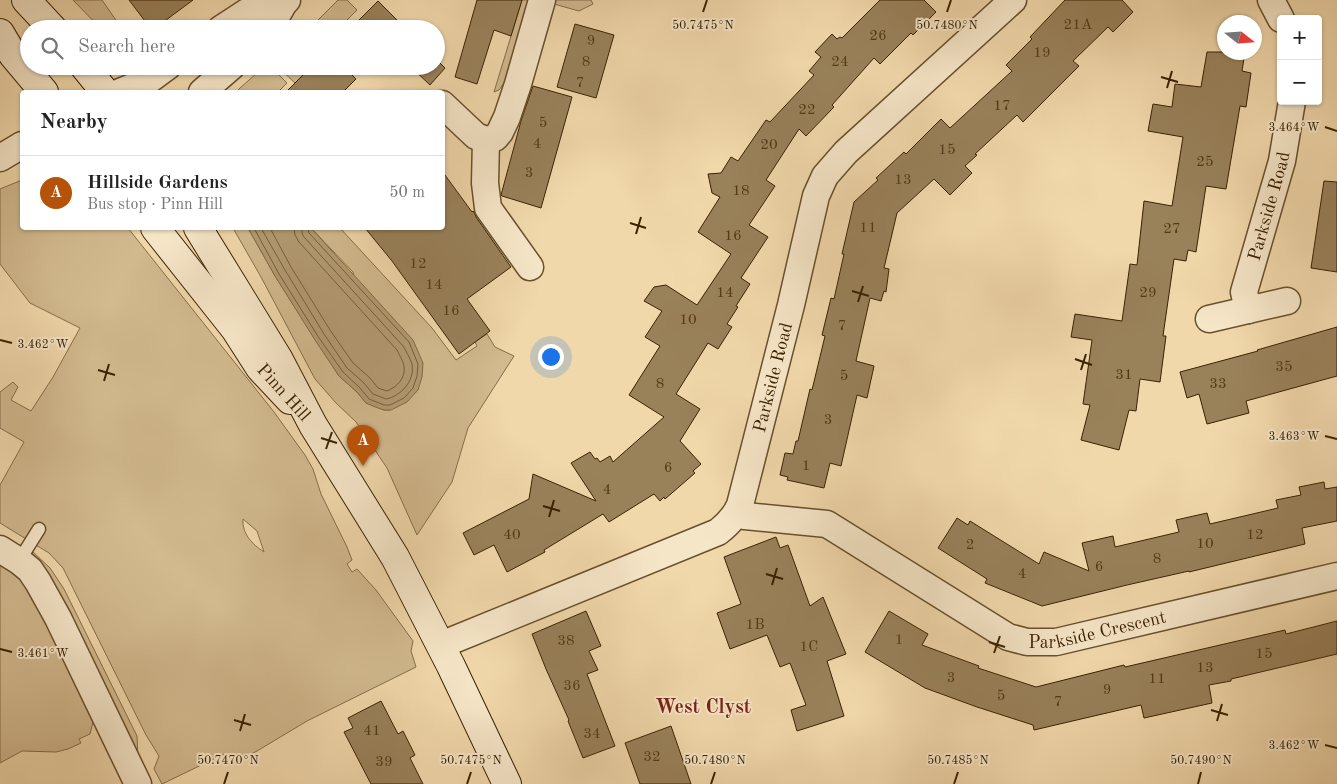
<!DOCTYPE html>
<html lang="en">
<head>
<meta charset="utf-8">
<style>
	body { margin:0; font-family:"Old Standard TT",serif; background:#f2f2f2; color:#222 }
	.controls { position:absolute; right:15px; top:15px; display:grid; overflow:hidden; border-radius:5px; box-shadow:0 1px 4px #0004 }
	.controls button { width:45px; height:45px; display:grid; place-items:center; padding:0; border:0; border-bottom:1px solid #e0e0e0; background:#fff; color:#222; font:25px sans-serif }
	.compass { position:absolute; left:1217px; top:15px; width:45px; height:45px; border-radius:50%; background:#fff; box-shadow:0 1px 4px #0004; rotate:107deg }
	.you { position:absolute; left:550px; top:356px; width:18px; height:18px; margin:-12px; border:4px solid #fff; border-radius:50%; background:#1a73e8; box-shadow:0 0 0 8px #1a73e833 }
	.badge { display:grid; place-items:center; width:32px; height:32px; border-radius:50%; background:#b45309; color:#fff; font-size:16px; font-weight:700 }
	.pin { position:absolute; translate:-50% -41px; filter:drop-shadow(0 1px 2px #0008) }
	.pin::after { content:''; position:absolute; top:26px; width:18px; height:15px; background:inherit; clip-path:polygon(0 0,100% 0,50% 100%) }
	.list { margin:0; padding:0; list-style:none }
	h2 { display:flex; justify-content:space-between; align-items:center; height:65px; margin:0; padding:0 20px; font-size:21px }
	h2 small { font-size:16px; font-weight:400; color:#767676 }
	.list li { display:grid; grid-template-columns:32px 1fr auto; gap:15px; align-items:center; box-sizing:border-box; height:75px; padding:0 20px; border-top:1px solid #e0e0e0 }
	.list b { display:block; font-size:19px; white-space:nowrap }
	.list p { margin:0; font-size:16px; white-space:nowrap; color:#767676 }
	.list em { font-size:16px; font-style:normal; color:#767676 }
	.icon { flex:none; width:28px; height:28px; fill:none; stroke:currentColor; stroke-width:2; stroke-linecap:round; stroke-linejoin:round }
	.map { position:relative; flex:none; width:1337px; height:784px; overflow:hidden }
	.search { position:absolute; background:#fff; box-shadow:0 1px 4px #0004; left:20px; top:20px; width:425px; height:55px; display:flex; align-items:center; gap:12px; box-sizing:border-box; padding:0 18px; border-radius:28px; color:#767676; font-size:19px }
	.panel { position:absolute; background:#fff; box-shadow:0 1px 4px #0004; left:20px; top:90px; width:425px; height:140px; border-radius:5px }
	.map>svg:first-child { display:block }
</style>
</head>
<body>
<div class="map">
<svg width="1337" height="784" viewBox="0 0 1337 784">
	<rect width="100%" height="100%" fill="#f1d8ab"/>
	<filter id="stains"><feTurbulence type="fractalNoise" baseFrequency=".004" numOctaves="4"/><feColorMatrix values="0 0 0 0 .2 0 0 0 0 .09 0 0 0 0 .02 0 0 0 .5 -.17"/></filter>
	<radialGradient id="worn" r=".72"><stop offset=".6" stop-color="#630" stop-opacity="0"/><stop offset="1" stop-color="#630" stop-opacity=".3"/></radialGradient>
	<g fill="#d2b98e" stroke="#866e48" fill-rule="evenodd">
		<path d="M73,0h29l20,29h-21z"/>
		<path d="M338,0h9l10,10 -15,15 3,4h-36z"/>
		<path d="M522,0h7l-25,83 -5,7 -5,2z"/>
		<path d="M555,0h36l2,4 -14,7 -25,-7z"/>
		<path d="M265,66h5l17,17 -7,7 2,2h-46l4,-4z"/>
		<path d="M277,66h37l-19,17z"/>
		<path d="M22,180v48h106l146,184 31,43 8,14 8,25 26,53 5,13 -5,4 5,8 5,-3 19,21 37,51 -2,10 5,16 -109,54 -50,30 -28,14 -5,-11 -62,30 -8,-15 5,-13 -13,-21 -83,-167 -14,-15 -49,-30v-38l24,-43 -24,-14v-36l13,-10 5,5 -7,13 20,11 22,-34 27,-49 -50,-25 -30,-39v-75zM243,519l14,12 7,21c-12,-8 -22,-18 -21,-33z"/>
		<path d="M233,228h15l27,48 64,100 18,16 9,11 18,7h7l-38,-138 -42,-44h29l92,100 24,32 21,-14 -2,-4 12,-8 8,13 19,9 -46,72 -16,54 -35,53 -30,-67 -31,-46 -20,-19 -21,-24 -54,-102z"/>
		<path d="M33,552l17,16 14,21 73,147 1,22 -108,-201z"/>
		<path d="M0,557l8,5 22,28 63,132 -3,12 -11,5 2,4 -13,6 -12,3 -34,-1 -22,12z"/>
	</g>
	<path fill="#b39a72" stroke="#836a45" d="M248,228h63l102,112 10,23 -1,14 -4,13 -11,12 -16,8h-7l-6,-2 -12,-5 -9,-11 -18,-16 -24,-36 -40,-64z"/>
	<g fill="none" stroke-linecap="round" stroke-linejoin="round">
		<g stroke="#765e3a" stroke-width="1">
			<path d="M254,228l25,46 40,64 24,34 17,16 9,11 15,6h6l14,-7 9,-10 4,-12 1,-12 -9,-22 -100,-109 -1,-5"/>
			<path d="M261,228l24,42 39,64 23,34 17,15 9,11 13,5c15,-3 29,-18 26,-35 -2,-6 -6,-13 -9,-18l-99,-109 -2,-4v-5"/>
			<path d="M270,228l21,39 39,63 23,33 17,15 8,10 9,3c10,-4 19,-13 17,-25 -1,-6 -5,-11 -7,-16l-98,-108 -4,-7 -1,-7"/>
		</g>
	</g>
	<g fill="#99815a" stroke="#3a2202">
		<path d="M129,0h64l-39,29h-3z"/>
		<path d="M477,0h45l-11,36 -17,-6 -17,54 -22,-7z"/>
		<path d="M880,0h44l12,12 -23,23 -2,-2 -31,31 -6,-6 -42,47 2,2 -28,29 -7,-7 -33,51 9,6 -26,39 19,12 -27,41 9,6 -14,22 2,1 -11,17 5,3 -14,22 -10,-6 -32,51 24,15 -20,32 21,23 -8,7 2,2 -30,26 -1,-2 -4,4 -6,-7 -45,28 -6,-8 -59,36 1,2 -38,20 -13,-27 -20,10 -11,-22 66,-34 4,-25 63,27 -25,-38 19,-11 5,7 2,-1 3,4 10,-6 3,6 51,-45 -35,-22 31,-49 -15,-9 17,-26 -18,-10 10,-14 12,-2 31,20 34,-51 -33,-22 22,-35 -8,-4 -4,-19 13,-1 10,-16 7,4 28,-41 4,2 44,-47 -5,-4 12,-14 -6,-5 17,-18 5,5 3,-2 2,1z"/>
		<path d="M1065,0h57l11,12 -20,20 -5,-5 -35,34 6,5 -56,56 -6,-7 -42,39 2,1 -12,11 7,7 -22,22 -16,-16 -37,34 -13,55 5,1 -3,23 -2,-1 -3,10 -11,-3 -14,63 18,5 -7,32 -10,-3 -16,71 -11,-3 -6,25 -37,-8 1,-3 -8,-2 5,-22 8,1 3,-13h2l12,-52 2,1 13,-54 -3,-1 9,-37 3,1 10,-45h-2l12,-52 24,-22 -2,-2 28,-26 2,2 35,-35 9,9 62,-57 -6,-6 26,-26 -2,-2z"/>
		<path d="M378,1l28,28h-56z"/>
		<path d="M575,24l39,11 -18,63 -39,-11z"/>
		<path d="M1207,52h38l-3,19 9,2 -5,34 -6,-1 -14,83 -20,-3 -10,66 -8,-2 -2,11 -12,-2 -11,77h3l-6,46 -20,-3 -4,32 -7,-1 -10,40 -38,-10 9,-35 -7,-1 9,-64 -21,-3 4,-23 47,7 8,-57 7,1 7,-64 28,5 11,-69 -35,-6 5,-27 19,3 3,-23 26,3z"/>
		<path d="M436,59l9,9 -15,17 -18,-17 2,-2h22z"/>
		<path d="M312,66h31l13,13 -13,13h-57z"/>
		<path d="M533,86l39,11 -31,111 -39,-12 -1,-1 20,-74z"/>
		<path d="M442,171l30,41 1,-1 1,1 2,5 35,50 -44,32 23,32 -31,23 -67,-93 -27,-33h77z"/>
		<path d="M1324,181l13,1v90l-26,-4z"/>
		<path d="M1337,327v49l-91,25 3,12 -42,11 -8,-30 -12,4 -7,-26 78,-21 -1,-1z"/>
		<path d="M1324,482l1,7 12,-2v34l-35,7 3,16 -116,28v-1l-62,14 -85,21 -57,-23 2,-4 -49,-31 19,-30 11,7 2,-4 69,43 5,-12 45,19 -7,-28 31,-7 2,11 64,-15 -3,-12 31,-7 3,11 68,-16 -2,-8 25,-5 -2,-8z"/>
		<path d="M776,537l4,11 8,-3 22,61 13,-9 23,57 -19,7 17,55 -47,15 -6,-21 15,-5 -16,-42 -10,4 -13,-32 -37,14 -13,-36 24,-9 -17,-47z"/>
		<path d="M586,611l15,35 -12,5 9,19 -11,4 28,72 -32,12 -15,-37 1,-1 -23,-51 -14,-35z"/>
		<path d="M889,611l39,23 -6,11 57,21 -1,2 58,19 88,-22 1,2 160,-37 1,4 51,-13v33l-106,25v2l-22,4 3,18 -68,15 -3,-13 -107,25 -1,-5 -56,-18 -52,-19 -60,-36z"/>
		<path d="M381,701l17,33 5,-3 12,24 -5,3 13,26h-52l-27,-52 9,-4 -5,-10z"/>
		<path d="M671,726l20,58h-51l-15,-41z"/>
	</g>
	<g fill="none" stroke-linecap="round" stroke-linejoin="round">
		<defs>
			<path id="service" d="M19,561l20,-32"/>
			<g id="minor">
				<path d="M1271,0l10,19"/>
				<path d="M221,29l26,-17 37,-9"/>
				<path d="M269,29l15,-26 3,-3"/>
				<path d="M120,92l29,-12 19,-14"/>
				<path d="M202,92l30,-26"/>
				<path d="M442,104l34,32 10,4 9,-2 5,-6 7,-15 11,-33 24,-84"/>
				<path d="M486,140l-1,43 3,25 42,59"/>
				<path d="M0,158l22,-13"/>
				<path id="s1" d="M1248,310l-4,-18 38,-131 10,-60"/>
				<path d="M1209,319l78,-18"/>
				<path id="s2" d="M736,514l9,2 82,8 181,113 19,5h29l281,-66"/>
				<path d="M0,549l19,12 11,9 8,12 20,36 80,166"/>
				<path id="s3" d="M441,645l277,-113c10,-8 17,-15 22,-27l51,-200 25,-109 9,-20 21,-24 167,-152"/>
			</g>
			<g id="secondary">
				<path d="M26,0l27,29"/>
				<path d="M0,33l13,22 31,37"/>
				<path d="M84,66l21,26"/>
				<path d="M155,228l80,101 25,39 30,32"/>
				<path d="M198,228l80,130 35,67 82,132 56,109 56,118"/>
			</g>
		</defs>
		<use href="#service" stroke="#68502c" stroke-width="15"/>
		<use href="#minor" stroke="#68502c" stroke-width="29"/>
		<use href="#secondary" stroke="#3a2202" stroke-width="30"/>
		<use href="#service" stroke="#f6e6c8" stroke-width="12"/>
		<use href="#minor" stroke="#f6e6c8" stroke-width="26"/>
		<use href="#secondary" stroke="#f6e6c8" stroke-width="28"/>
	</g>
	<path fill="none" stroke="#3a2202" stroke-width="2" d="M703,12l4,-12M947,12l4,-12M1161,77l17,5M1167,88l5,-17M1325,127l12,4M630,223l16,5M636,234l5,-17M852,291l17,5M858,302l5,-16M0,340l12,3M1075,359l17,6M98,370l17,5M1081,370l5,-16M104,381l5,-17M1325,436l12,3M321,438l16,5M326,449l6,-17M543,506l17,5M549,517l5,-17M766,574l17,5M772,585l5,-17M989,642l16,5M0,649l12,3M994,653l6,-17M1211,710l17,5M234,720l17,5M1217,721l5,-17M240,731l5,-17M1325,745l12,3M224,784l4,-12M467,784l4,-12M711,784l4,-12M954,784l4,-12M1198,784l3,-12"/>
	<g text-anchor="middle" stroke-width="4" stroke-linejoin="round" paint-order="stroke">
		<g font-size="15" fill="#523a18">
			<text x="1078" y="29">21A</text>
			<text x="878" y="40">26</text>
			<text x="591" y="45">9</text>
			<text x="1042" y="57">19</text>
			<text x="586" y="66">8</text>
			<text x="840" y="66">24</text>
			<text x="580" y="87">7</text>
			<text x="1002" y="110">17</text>
			<text x="807" y="114">22</text>
			<text x="543" y="127">5</text>
			<text x="537" y="148">4</text>
			<text x="769" y="149">20</text>
			<text x="947" y="154">15</text>
			<text x="1205" y="166">25</text>
			<text x="529" y="177">3</text>
			<text x="903" y="184">13</text>
			<text x="741" y="195">18</text>
			<text x="868" y="232">11</text>
			<text x="1172" y="233">27</text>
			<text x="733" y="240">16</text>
			<text x="418" y="268">12</text>
			<text x="434" y="289">14</text>
			<text x="725" y="297">14</text>
			<text x="1148" y="297">29</text>
			<text x="451" y="315">16</text>
			<text x="688" y="324">10</text>
			<text x="842" y="330">7</text>
			<text x="1284" y="371">35</text>
			<text x="1124" y="379">31</text>
			<text x="844" y="380">5</text>
			<text x="660" y="388">8</text>
			<text x="1218" y="388">33</text>
			<text x="828" y="424">3</text>
			<text x="806" y="470">1</text>
			<text x="668" y="472">6</text>
			<text x="607" y="494">4</text>
			<text x="512" y="539">40</text>
			<text x="1255" y="539">12</text>
			<text x="1205" y="548">10</text>
			<text x="970" y="549">2</text>
			<text x="1157" y="563">8</text>
			<text x="1099" y="571">6</text>
			<text x="1022" y="578">4</text>
			<text x="755" y="629">1B</text>
			<text x="899" y="644">1</text>
			<text x="566" y="645">38</text>
			<text x="809" y="651">1C</text>
			<text x="1264" y="658">15</text>
			<text x="1205" y="672">13</text>
			<text x="951" y="682">3</text>
			<text x="1157" y="683">11</text>
			<text x="572" y="690">36</text>
			<text x="1107" y="694">9</text>
			<text x="1001" y="700">5</text>
			<text x="1058" y="706">7</text>
			<text x="372" y="735">41</text>
			<text x="592" y="738">34</text>
			<text x="652" y="761">32</text>
			<text x="384" y="766">39</text>
		</g>
		<g font-size="18" fill="#3a2202" stroke="#f6e6c8">
			<text dy="6" stroke="none"><textPath href="#s1" startOffset="108">Parkside Road</textPath></text>
			<text dy="6" stroke="none"><textPath href="#s3" startOffset="466">Parkside Road</textPath></text>
			<text transform="translate(284 392) rotate(48)" y="6">Pinn Hill</text>
			<text dy="6" stroke="none"><textPath href="#s2" startOffset="396">Parkside Crescent</textPath></text>
		</g>
		<g font-size="20" font-weight="bold" fill="#7a1f14" stroke="#f6e6c8">
			<text x="703" y="713">West Clyst</text>
		</g>
	</g>
	<g font-size="12" text-anchor="middle" fill="#3a2202" stroke="#f6e6c8" stroke-width="4" stroke-linejoin="round" paint-order="stroke">
		<text x="703" y="29">50.7475°N</text>
		<text x="947" y="29">50.7480°N</text>
		<text x="1294" y="131">3.464°W</text>
		<text x="43" y="348">3.462°W</text>
		<text x="1294" y="440">3.463°W</text>
		<text x="43" y="657">3.461°W</text>
		<text x="1294" y="749">3.462°W</text>
		<text x="228" y="764">50.7470°N</text>
		<text x="471" y="764">50.7475°N</text>
		<text x="715" y="764">50.7480°N</text>
		<text x="958" y="764">50.7485°N</text>
		<text x="1201" y="764">50.7490°N</text>
	</g>
	<rect width="100%" height="100%" filter="url(#stains)"/>
	<rect width="100%" height="100%" fill="url(#worn)"/>
</svg>
<div class="controls">
<button>+</button>
<button>−</button>
</div>
<svg class="compass" viewBox="-18 -18 36 36"><path d="M0-13l5 13h-10z" fill="#e53935"/><path d="M0 13l5-13h-10z" fill="#767676"/></svg>
<div class="you"></div>
<div class="pin badge" style="left:363px;top:466px">A</div>
<div class="search"><svg class="icon" aria-label="search" viewBox="0 0 24 24"><circle cx="10" cy="10" r="6"/><path d="M15 15l6 6"/></svg>Search here</div>
<section class="panel">
<h2>Nearby<small></small></h2>
<ul class="list">
<li><span class="badge">A</span><div><b>Hillside Gardens</b><p>Bus stop · Pinn Hill</p></div><em>50 m</em></li>
</ul>
</section>
</div>
</body>
</html>
